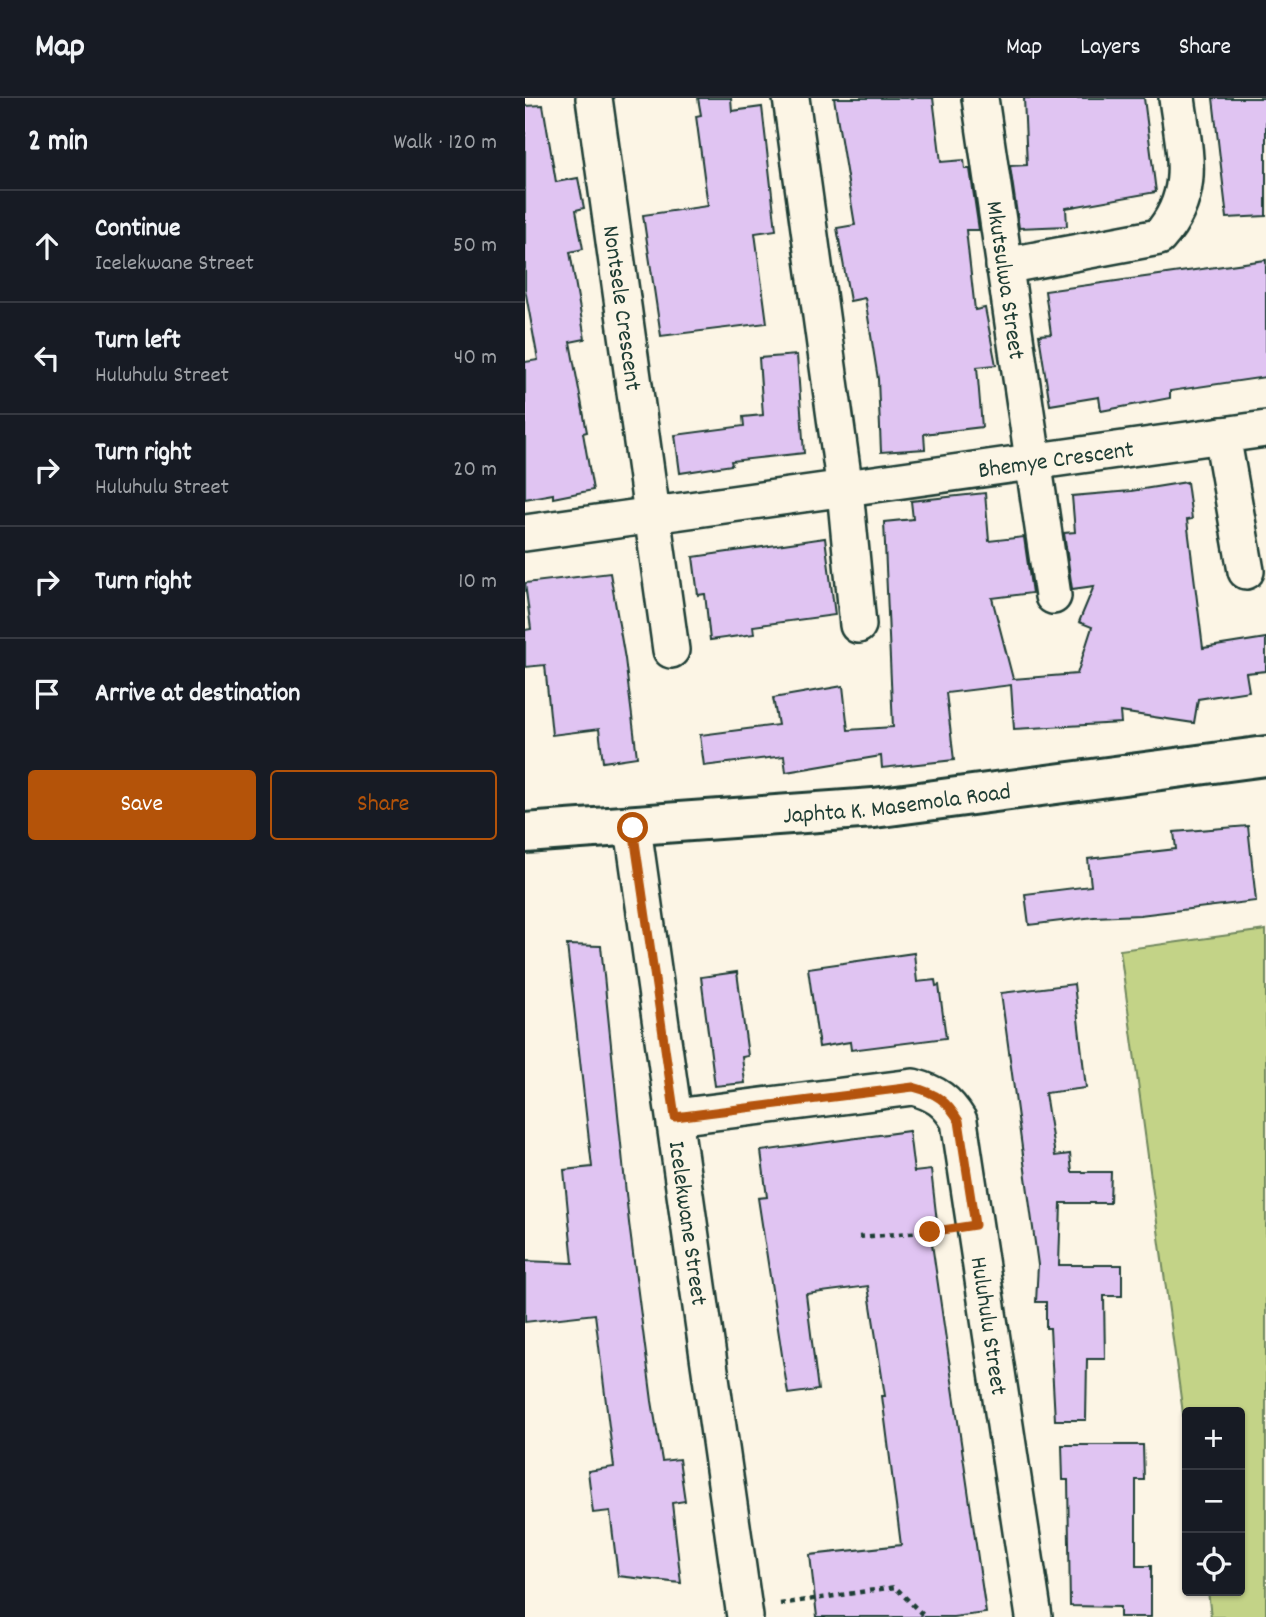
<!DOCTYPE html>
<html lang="en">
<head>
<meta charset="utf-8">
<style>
	body { margin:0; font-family:Dekko,sans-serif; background:#242831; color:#f1f3f6 }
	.controls { position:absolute; right:21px; bottom:21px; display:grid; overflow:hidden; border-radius:7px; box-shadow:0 2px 5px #0004 }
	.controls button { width:63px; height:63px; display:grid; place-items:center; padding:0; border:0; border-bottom:2px solid #363941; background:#171b24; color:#f1f3f6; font:35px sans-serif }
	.stop { position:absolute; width:21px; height:21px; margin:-16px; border:5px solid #b45309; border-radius:50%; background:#fff }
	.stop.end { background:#b45309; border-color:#fff; box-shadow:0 2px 7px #0008 }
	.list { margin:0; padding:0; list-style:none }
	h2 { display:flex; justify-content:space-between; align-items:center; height:91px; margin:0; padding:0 28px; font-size:30px }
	h2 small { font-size:23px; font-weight:400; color:#9ea1a6 }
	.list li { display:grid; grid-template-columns:46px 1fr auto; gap:21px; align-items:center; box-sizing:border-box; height:112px; padding:0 28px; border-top:2px solid #363941 }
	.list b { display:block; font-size:26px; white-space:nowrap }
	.list p { margin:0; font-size:23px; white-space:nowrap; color:#9ea1a6 }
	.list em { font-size:23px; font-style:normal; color:#9ea1a6 }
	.actions { display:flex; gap:14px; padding:21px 28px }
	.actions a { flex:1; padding:16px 0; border:2px solid #b45309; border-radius:7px; text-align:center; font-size:24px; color:#b45309 }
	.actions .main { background:#b45309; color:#fff }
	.icon { flex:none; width:38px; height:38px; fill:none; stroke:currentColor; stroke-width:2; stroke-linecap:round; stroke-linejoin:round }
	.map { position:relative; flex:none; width:741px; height:1519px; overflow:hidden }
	header { display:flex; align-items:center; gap:42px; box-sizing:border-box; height:98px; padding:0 35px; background:#171b24; border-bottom:2px solid #363941 }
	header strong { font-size:33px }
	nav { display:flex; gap:38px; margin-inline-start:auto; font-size:24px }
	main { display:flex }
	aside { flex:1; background:#171b24 }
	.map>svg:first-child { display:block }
</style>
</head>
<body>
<header>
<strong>Map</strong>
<nav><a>Map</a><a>Layers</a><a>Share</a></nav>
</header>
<main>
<aside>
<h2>2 min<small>Walk · 120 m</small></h2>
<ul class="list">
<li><svg class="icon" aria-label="ahead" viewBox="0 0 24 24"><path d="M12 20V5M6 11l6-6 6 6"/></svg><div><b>Continue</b><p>Icelekwane Street</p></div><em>50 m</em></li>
<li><svg class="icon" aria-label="left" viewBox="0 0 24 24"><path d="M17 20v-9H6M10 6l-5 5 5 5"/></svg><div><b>Turn left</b><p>Huluhulu Street</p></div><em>40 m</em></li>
<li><svg class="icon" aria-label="right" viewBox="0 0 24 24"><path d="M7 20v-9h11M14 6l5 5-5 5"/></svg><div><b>Turn right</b><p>Huluhulu Street</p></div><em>20 m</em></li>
<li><svg class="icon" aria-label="right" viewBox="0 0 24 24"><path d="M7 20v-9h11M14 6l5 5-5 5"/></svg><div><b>Turn right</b></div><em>10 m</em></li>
<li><svg class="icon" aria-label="arrive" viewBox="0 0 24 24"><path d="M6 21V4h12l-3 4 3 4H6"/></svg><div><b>Arrive at destination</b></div></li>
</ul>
<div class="actions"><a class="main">Save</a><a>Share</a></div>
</aside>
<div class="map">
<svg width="741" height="1519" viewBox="0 0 741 1519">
	<rect width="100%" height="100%" fill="#fcf5e5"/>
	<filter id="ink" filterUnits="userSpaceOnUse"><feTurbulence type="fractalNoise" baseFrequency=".0143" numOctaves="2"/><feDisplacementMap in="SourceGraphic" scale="14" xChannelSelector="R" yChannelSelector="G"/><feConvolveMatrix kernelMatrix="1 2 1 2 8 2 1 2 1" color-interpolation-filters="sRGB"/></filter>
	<g filter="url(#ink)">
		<path fill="#c3d387" stroke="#71885e" stroke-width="2" d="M741,832v687h-55l-3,-26h32v-179h-53v31l-67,-493z"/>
		<g fill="#e0c4f2" stroke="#1f3d34" stroke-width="2">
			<path d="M173,0h33l1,13 30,-4 14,123 -21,3 12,90 -106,13 -18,-121 65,-9 -12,-90 5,-1z"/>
			<path d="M309,0h99l8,64 23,-2 1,9h5l9,61h-13l9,80 10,-2 11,57 -19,2 5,60 -58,7 1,15 -44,3 -3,-73 -13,-81 -15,3 -13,-73 18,-3z"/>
			<path d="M499,0h120l12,94 -90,16 1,18 -48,2 -9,-62 17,-1z"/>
			<path d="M688,0h53v118l-39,2z"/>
			<path d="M18,7l13,77 22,-4 6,30 -8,2 7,39 -13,3 15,87 -15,3 17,90 -4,1 10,57 -40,8v-4l-28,5v-137l13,-2 -13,-71v-183z"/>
			<path d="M741,162v117l-96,14v7l-69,13 -2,-14 -49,8 -11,-70 12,-1 -6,-43z"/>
			<path d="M272,257l7,98 -73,8 1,4 -52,8 -5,-38 69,-9 -1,-9 20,-2 -4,-57z"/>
			<path d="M662,384l5,37 -5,1 16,128 63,-10v33l-20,2 3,18 -51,8 -4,24 -74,-11 1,11 -107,6 -3,-44 -65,8 8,67 -72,8 -1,-12 -95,16 -2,-16 -80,10 -4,-31 78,-10 -5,-27 70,-12 5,44 45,-3 -9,-205 29,-3 -2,-18 74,-8 4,48 35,-4 8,56 -40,5 21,81 64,-5 15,-47 -13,-5 15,-36 -22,3 -8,-56 11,-1 -3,-36 59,-5z"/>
			<path d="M300,440l10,77 -82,11 1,8 -44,6 -5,-46 -7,1 -5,-38z"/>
			<path d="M85,475l15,86 12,98 -34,5 -4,-33 -47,6 -7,-70 -20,2v-37l6,-1 -6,-46z"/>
			<path d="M723,728l8,75 -116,14 -46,2 -65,8 -4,-31 66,-8 -3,-27 88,-10 -2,-17z"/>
			<path d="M42,847l34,1 28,277 23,178 10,60 17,-2 6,42 -13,2 9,80 -63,-7 -8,-65 -17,2 -5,-42 26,-4 -19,-153 -70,8v-61l48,2 -9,-93 28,-3z"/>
			<path d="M389,855l3,29 18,-2 1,6 3,-1 7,53 -95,12 -1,-8 -31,5 -11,-79z"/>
			<path d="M212,874l11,84 -6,1 3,26 -30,3 -14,-109z"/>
			<path d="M549,886l12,104 -41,5 10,63 15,-2 2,18h39l-1,31h-49l-2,62h63v31h-18l1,63h-18l-1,61h-31l-5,-92h-4v-26h-10l2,-37 -37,-272z"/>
			<path d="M384,1033l5,41 17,-2 6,52 -8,1 57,390 -33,4h-136l-7,-62 91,-10 -19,-149h3l-17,-110 -62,8 12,96 -30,4 -30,-196 9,-1 -6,-46z"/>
			<path d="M537,1347h81l1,35h-8v86h15v51h-31v-10l-50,-1 -2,-126h-5z"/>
		</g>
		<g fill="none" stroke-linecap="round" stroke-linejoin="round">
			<defs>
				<g id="minor">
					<path id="s1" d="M69,0l77,552"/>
					<path d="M266,0l54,392 13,135"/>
					<path id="s2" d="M455,0l73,498"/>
					<path d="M479,168l155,-29c39,-44 25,-86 18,-139"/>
					<path d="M697,337l24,136"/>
					<path id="s3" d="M0,435l741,-104"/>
					<path id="s4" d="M108,730l112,789"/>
					<path id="s5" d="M150,1019l238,-30c23,6 34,14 46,34l75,496"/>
				</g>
				<g id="secondary">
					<path id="s6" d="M0,735l349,-25 392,-52"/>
				</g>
			</defs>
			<use href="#minor" stroke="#1f3d34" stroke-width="40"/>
			<use href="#secondary" stroke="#1f3d34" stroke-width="44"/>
			<g stroke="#1f3d34" stroke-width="4.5" stroke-dasharray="5 5" stroke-linecap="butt">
				<path d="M334,1139l77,-6"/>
				<path d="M255,1506l115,-17 30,30"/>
			</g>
			<use href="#minor" stroke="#fcf5e5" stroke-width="35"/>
			<use href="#secondary" stroke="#fcf5e5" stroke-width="38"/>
		</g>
	</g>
	<g fill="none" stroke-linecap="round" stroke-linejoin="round" filter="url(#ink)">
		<path stroke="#b45309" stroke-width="9" d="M108,730l42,289 238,-30c23,6 34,14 46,34l16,104 -45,7"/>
	</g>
	<g text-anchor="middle" stroke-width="5" stroke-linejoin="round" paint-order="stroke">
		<g font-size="24" fill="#1f3d34" stroke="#fcf5e5">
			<text dy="8" stroke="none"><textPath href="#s2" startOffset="184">Mkutsulwa Street</textPath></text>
			<text dy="8" stroke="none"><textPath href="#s1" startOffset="212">Nontsele Crescent</textPath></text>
			<text dy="8" stroke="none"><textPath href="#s3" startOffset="536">Bhemye Crescent</textPath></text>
			<text dy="8" stroke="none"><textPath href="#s6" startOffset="373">Japhta K. Masemola Road</textPath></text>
			<text dy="8" stroke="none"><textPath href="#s4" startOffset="399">Icelekwane Street</textPath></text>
			<text dy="8" stroke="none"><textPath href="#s5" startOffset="506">Huluhulu Street</textPath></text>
		</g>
	</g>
</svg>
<div class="controls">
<button>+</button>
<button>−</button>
<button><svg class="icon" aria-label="locate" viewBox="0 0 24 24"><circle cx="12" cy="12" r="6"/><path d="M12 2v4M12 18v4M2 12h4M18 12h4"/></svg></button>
</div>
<div class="stop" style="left:108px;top:730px"></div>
<div class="stop end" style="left:405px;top:1134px"></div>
</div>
</main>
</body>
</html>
